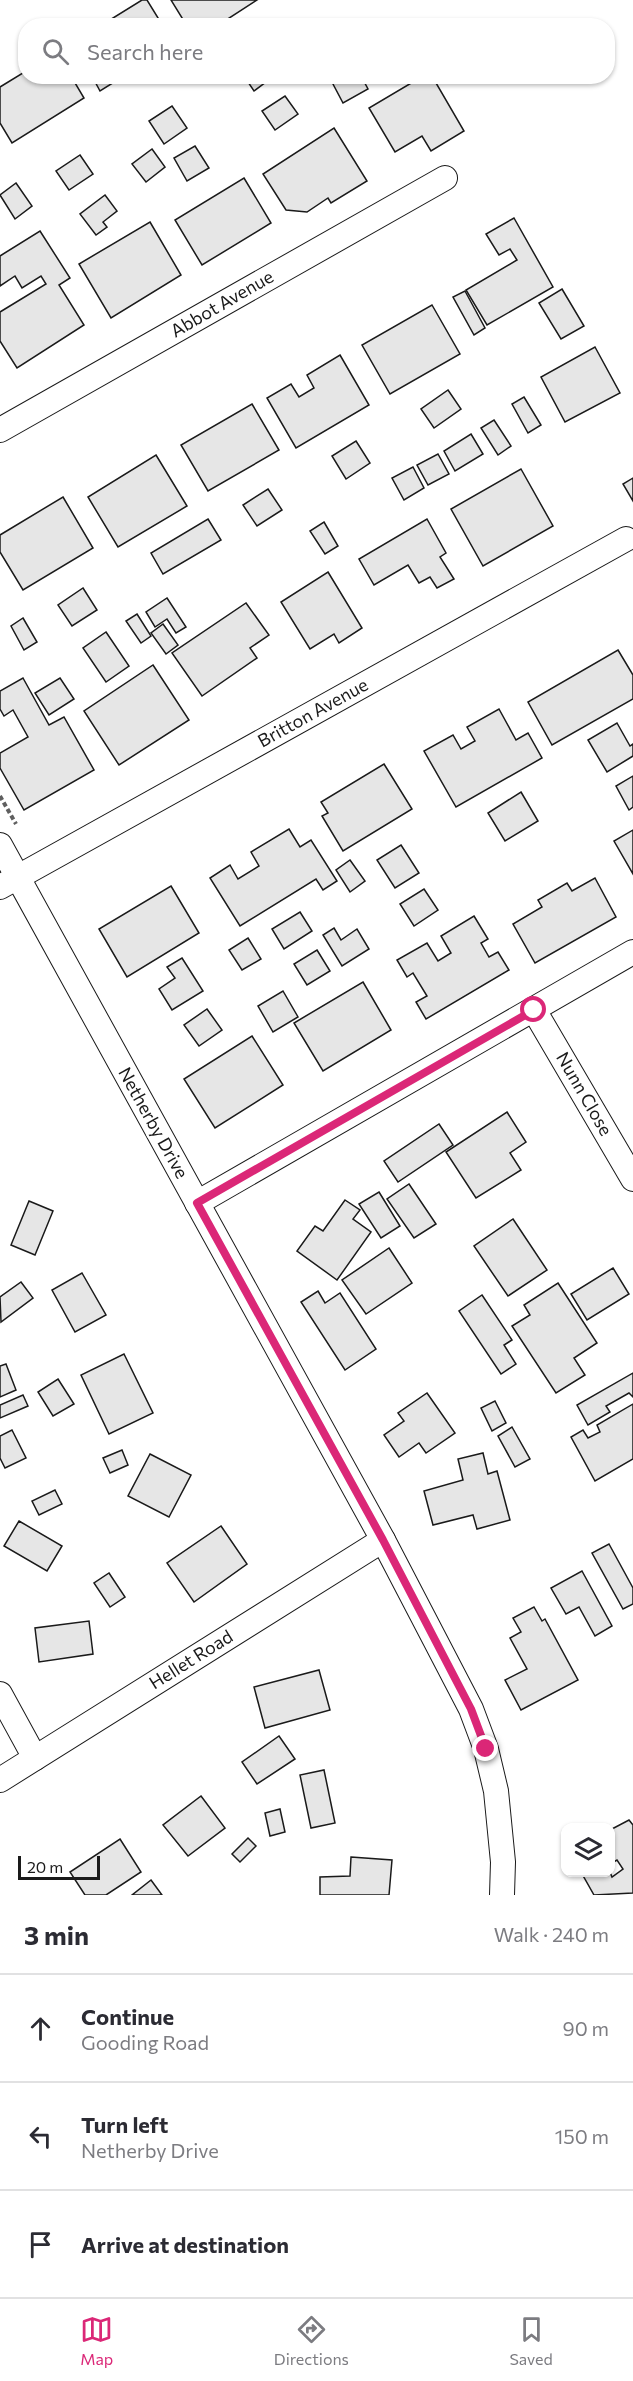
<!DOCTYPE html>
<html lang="en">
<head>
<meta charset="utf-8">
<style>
	body { margin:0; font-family:Commissioner,sans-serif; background:#f7f7f7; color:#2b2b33 }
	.controls { position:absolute; right:18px; bottom:18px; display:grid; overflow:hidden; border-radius:12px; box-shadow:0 2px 4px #0004 }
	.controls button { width:54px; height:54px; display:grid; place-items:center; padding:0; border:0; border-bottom:2px solid #e1e1e2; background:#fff; color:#2b2b33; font:30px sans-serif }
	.scale { position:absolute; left:18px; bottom:15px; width:82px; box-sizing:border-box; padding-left:6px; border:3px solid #1a1a1a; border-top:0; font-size:16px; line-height:21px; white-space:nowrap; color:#1a1a1a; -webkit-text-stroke:4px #fff; paint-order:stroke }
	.stop { position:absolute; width:18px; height:18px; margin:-14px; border:4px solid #db2777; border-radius:50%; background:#fff }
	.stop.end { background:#db2777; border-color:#fff; box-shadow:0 2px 6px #0008 }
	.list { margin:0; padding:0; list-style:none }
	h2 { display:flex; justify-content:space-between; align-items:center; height:78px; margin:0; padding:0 24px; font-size:26px }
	h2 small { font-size:20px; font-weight:400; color:#7c7c81 }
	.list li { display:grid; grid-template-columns:39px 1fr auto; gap:18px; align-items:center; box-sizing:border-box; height:108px; padding:0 24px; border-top:2px solid #e1e1e2 }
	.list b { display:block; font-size:22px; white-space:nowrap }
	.list p { margin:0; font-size:20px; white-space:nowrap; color:#7c7c81 }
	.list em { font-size:20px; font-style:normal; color:#7c7c81 }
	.icon { flex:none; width:33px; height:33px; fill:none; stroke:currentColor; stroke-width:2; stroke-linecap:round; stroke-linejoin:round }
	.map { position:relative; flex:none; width:633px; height:1895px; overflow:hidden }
	.search { position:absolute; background:#fff; box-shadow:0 2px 4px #0004; left:18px; right:18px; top:18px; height:66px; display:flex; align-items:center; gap:15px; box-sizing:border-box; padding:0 21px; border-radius:24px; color:#7c7c81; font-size:22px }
	.sheet { height:402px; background:#fff }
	nav { display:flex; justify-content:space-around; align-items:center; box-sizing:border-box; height:84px; border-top:2px solid #e1e1e2; background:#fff; font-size:16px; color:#7c7c81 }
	nav a { display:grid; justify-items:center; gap:3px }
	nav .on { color:#db2777 }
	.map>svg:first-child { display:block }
</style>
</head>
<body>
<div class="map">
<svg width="633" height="1895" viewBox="0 0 633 1895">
	<rect width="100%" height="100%" fill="#fff"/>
	<g fill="#e6e6e6" stroke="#1a1a1a" stroke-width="1.5">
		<path d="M142,0h5l16,26h-63z"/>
		<path d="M171,0h86l-40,26h-30z"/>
		<path d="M26,71v5h45l13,22 -72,45 -12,-20v-36z"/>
		<path d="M92,76h32l-24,15z"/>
		<path d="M244,76h30l-20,15z"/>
		<path d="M345,76h16l7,13 -25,14 -10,-19z"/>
		<path d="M423,76h9l32,55 -33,20 -9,-15 -27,16 -26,-44z"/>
		<path d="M285,96l13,18 -23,16 -13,-19z"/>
		<path d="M172,106l15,22 -23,16 -15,-23z"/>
		<path d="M334,128l33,53 -36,22 -3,-5 -21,14 -21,-2 -23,-36z"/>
		<path d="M195,146l14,22 -22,13 -13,-23z"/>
		<path d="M152,149l13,18 -19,15 -14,-18z"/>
		<path d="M80,155l13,19 -24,16 -13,-19z"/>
		<path d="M244,178l27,45 -69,42 -27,-45z"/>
		<path d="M16,183l16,23 -17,13 -15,-24z"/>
		<path d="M105,195l12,16 -14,11 4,5 -11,8 -16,-21z"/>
		<path d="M514,218l39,69 -66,38 -21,-35 51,-30 -7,-11 -11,6 -13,-21z"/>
		<path d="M150,222l31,53 -70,43 -32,-54z"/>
		<path d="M40,231l30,47 -11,7 25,40 -67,43 -17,-27v-29l46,-28 -5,-8 -19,12 -7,-12 -15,10v-30z"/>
		<path d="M562,289l22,37 -23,13 -22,-36z"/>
		<path d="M465,291l20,37 -11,7 -21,-38z"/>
		<path d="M432,305l28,49 -70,40 -28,-49z"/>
		<path d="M595,347l25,46 -55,29 -24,-45z"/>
		<path d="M340,355l29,50 -73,43 -29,-50 24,-14 8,13 15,-9 -7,-13z"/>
		<path d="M448,390l13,19 -27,19 -13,-19z"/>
		<path d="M524,397l17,28 -13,8 -16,-29z"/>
		<path d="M252,404l27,46 -71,41 -27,-46z"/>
		<path d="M494,420l17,26 -13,9 -17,-27z"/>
		<path d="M471,434l12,20 -28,17 -11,-20z"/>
		<path d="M356,441l14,22 -24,16 -14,-23z"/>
		<path d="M438,454l11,20 -21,11 -11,-20z"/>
		<path d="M156,455l31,51 -69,41 -30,-50z"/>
		<path d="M413,467l11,21 -20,12 -12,-22z"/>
		<path d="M521,469l32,57 -70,40 -32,-57z"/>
		<path d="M633,478v23l-10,-17z"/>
		<path d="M268,489l14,21 -25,16 -14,-21z"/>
		<path d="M63,497l30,51 -70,42 -23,-38v-17z"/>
		<path d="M208,519l13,21 -58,34 -12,-21z"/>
		<path d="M427,519l19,34 -6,4 14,22 -17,9 -7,-11 -11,6 -11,-18 -34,20 -15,-26z"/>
		<path d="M324,522l14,24 -13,8 -15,-23z"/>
		<path d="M328,572l34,56 -23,15 -5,-9 -24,15 -29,-47z"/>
		<path d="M83,588l14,22 -25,16 -14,-21z"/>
		<path d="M167,598l19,29 -10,6 -9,-14 -12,8 -9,-15z"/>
		<path d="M246,603l23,32 -19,13 7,10 -55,38 -30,-43z"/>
		<path d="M137,614l14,22 -10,7 -15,-22z"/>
		<path d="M23,618l14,24 -13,8 -13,-24z"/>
		<path d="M163,624l15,21 -12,9 -15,-21z"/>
		<path d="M106,632l23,34 -23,16 -23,-34z"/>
		<path d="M618,650l15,25v24l-81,46 -24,-43z"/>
		<path d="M153,665l36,55 -70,45 -35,-54z"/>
		<path d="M23,678l26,47 15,-8 30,53 -70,40 -24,-42v-15l28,-16 -15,-27 -9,6 -4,-7v-18z"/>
		<path d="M60,678l14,21 -25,16 -14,-22z"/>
		<path d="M499,709l17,31 12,-7 14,25 -86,49 -32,-56 29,-16 8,14 14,-8 -8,-14z"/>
		<path d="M617,723l13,23 3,-2v12l-26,16 -19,-32z"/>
		<path d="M384,764l28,45 -69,42 -21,-35 6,-3 -7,-11z"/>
		<path d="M633,776v31l-4,3 -13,-24z"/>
		<path d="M521,792l17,29 -33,20 -17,-28z"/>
		<path d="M289,829l11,18 11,-7 26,41 -14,9 -7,-11 -76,47 -30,-48 20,-13 8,14 21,-13 -8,-14z"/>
		<path d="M633,830v44l-19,-33z"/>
		<path d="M401,845l18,28 -24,15 -18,-28z"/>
		<path d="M350,860l15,21 -15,11 -14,-22z"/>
		<path d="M595,878l21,39 -81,46 -22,-39 29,-17 -4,-7 29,-17 5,8z"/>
		<path d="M171,886l28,47 -72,44 -28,-48z"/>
		<path d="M424,889l14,21 -24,16 -14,-22z"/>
		<path d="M300,912l12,19 -28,18 -12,-20z"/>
		<path d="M474,916l14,23 -7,4 8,14 9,-5 11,18 -83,49 -10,-17 11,-6 -14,-23 -6,4 -10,-17 30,-17 11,18 13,-8 -10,-17z"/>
		<path d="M334,928l7,12 16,-11 12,20 -27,17 -19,-31z"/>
		<path d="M248,938l13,21 -19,11 -13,-20z"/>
		<path d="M317,950l13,21 -23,14 -13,-21z"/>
		<path d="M182,958l21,33 -31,19 -13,-21 16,-11 -8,-11z"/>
		<path d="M363,982l28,48 -68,41 -29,-48z"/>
		<path d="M283,991l15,26 -25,15 -15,-26z"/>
		<path d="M207,1009l15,21 -23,16 -15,-21z"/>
		<path d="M252,1036l31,49 -68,43 -31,-49z"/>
		<path d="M507,1112l19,30 -16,11 11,17 -45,28 -30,-46z"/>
		<path d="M439,1124l14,21 -55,37 -14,-21z"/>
		<path d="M409,1184l27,40 -22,14 -27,-39z"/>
		<path d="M379,1192l21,34 -19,12 -22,-34z"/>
		<path d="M345,1200l15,10 -7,9 18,13 -34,48 -40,-29 18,-25 8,5z"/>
		<path d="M29,1201l24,10 -18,44 -24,-10z"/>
		<path d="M513,1219l34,51 -39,26 -34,-50z"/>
		<path d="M389,1248l23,35 -46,31 -24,-34z"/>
		<path d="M613,1268l16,26 -42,26 -16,-26z"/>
		<path d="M82,1273l24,42 -31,17 -23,-42z"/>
		<path d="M21,1282l12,16 -32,24 -1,-25z"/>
		<path d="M558,1283l39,60 -23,15 11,17 -29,18 -44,-67 18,-11 -6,-10z"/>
		<path d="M318,1291l7,12 15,-10 36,56 -31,21 -44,-68z"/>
		<path d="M482,1295l30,45 -8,5 12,19 -15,10 -42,-63z"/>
		<path d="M124,1354l29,59 -44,21 -28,-59z"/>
		<path d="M6,1364l10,26 -16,7v-31z"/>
		<path d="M633,1373v24l-4,-4 -23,13 4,6 -22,13 -11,-20z"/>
		<path d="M58,1379l16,25 -21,12 -15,-24z"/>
		<path d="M427,1393l28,40 -29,20 -7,-10 -20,14 -15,-22 20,-14 -6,-8z"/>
		<path d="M23,1395l5,11 -28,12v-13z"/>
		<path d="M495,1401l11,22 -14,8 -11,-23z"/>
		<path d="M633,1404v55l-38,22 -24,-44 12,-7 5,8 12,-6 -3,-7z"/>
		<path d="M512,1427l18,32 -15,8 -17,-31z"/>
		<path d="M12,1430l14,28 -21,10 -5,-10v-22z"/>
		<path d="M122,1450l6,15 -18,8 -7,-15z"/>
		<path d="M483,1453l5,21 9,-3 13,49 -33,9 -4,-14 -40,10 -9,-34 39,-11 -5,-21z"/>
		<path d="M150,1454l41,21 -22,42 -41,-21z"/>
		<path d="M55,1490l7,14 -23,11 -7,-14z"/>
		<path d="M19,1521l43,25 -15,25 -43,-25z"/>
		<path d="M221,1526l26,38 -53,38 -27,-39z"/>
		<path d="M609,1544l24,44v16l-10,5 -31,-56z"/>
		<path d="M582,1571l30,55 -17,10 -16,-29 -13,7 -15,-26z"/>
		<path d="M109,1573l16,24 -15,10 -16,-24z"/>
		<path d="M534,1607l8,14 3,-2 33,61 -57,30 -16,-30 22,-11 -17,-31 11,-6 -8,-14z"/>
		<path d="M89,1621l4,33 -54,8 -4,-34z"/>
		<path d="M319,1670l11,40 -65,18 -11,-41z"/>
		<path d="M279,1736l16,23 -38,25 -15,-22z"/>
		<path d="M324,1770l11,53 -24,5 -11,-53z"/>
		<path d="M201,1796l24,32 -37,28 -25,-31z"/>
		<path d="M280,1809l5,23 -15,4 -5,-23z"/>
		<path d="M629,1820l4,5v68l-39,2 -13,-23h29l2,5 11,-8 -6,-9 -7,4v-34z"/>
		<path d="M248,1838l8,8 -16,16 -8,-8z"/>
		<path d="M120,1839l21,33 -35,23h-21l-15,-23z"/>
		<path d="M351,1857l41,3 -3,35h-69v-18l30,-1z"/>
		<path d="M151,1880l11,15h-30z"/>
	</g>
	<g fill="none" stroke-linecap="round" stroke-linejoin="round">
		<defs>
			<g id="street">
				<path d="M0,430l445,-252"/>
				<path d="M0,845l383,695 88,169 15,40 10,42 7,71 -1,33"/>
				<path d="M0,887l626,-348"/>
				<path d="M534,1010l99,169"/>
				<path d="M197,1203l436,-251"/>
				<path d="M0,1694l35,64"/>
				<path d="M0,1780l383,-240"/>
			</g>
		</defs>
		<use href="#street" stroke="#1a1a1a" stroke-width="26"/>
		<path stroke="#5f5f5f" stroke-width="4" stroke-dasharray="4.5 3" stroke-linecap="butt" d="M0,796l16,28"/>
		<use href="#street" stroke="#fff" stroke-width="24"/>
	</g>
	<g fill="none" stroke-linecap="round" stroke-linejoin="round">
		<path stroke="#db2777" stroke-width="8" d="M486,1749l-15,-40 -88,-169 -186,-337 337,-193"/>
	</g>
	<g text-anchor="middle" stroke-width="4.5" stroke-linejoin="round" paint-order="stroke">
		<g font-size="18" fill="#1a1a1a" stroke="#fff">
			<text transform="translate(222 304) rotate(-30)" y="6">Abbot Avenue</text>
			<text transform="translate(313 713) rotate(-29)" y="6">Britton Avenue</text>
			<text transform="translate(584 1094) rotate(60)" y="6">Nunn Close</text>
			<text transform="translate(153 1123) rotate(61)" y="6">Netherby Drive</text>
			<text transform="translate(191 1660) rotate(-32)" y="6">Hellet Road</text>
		</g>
	</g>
</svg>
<div class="controls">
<button><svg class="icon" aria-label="layers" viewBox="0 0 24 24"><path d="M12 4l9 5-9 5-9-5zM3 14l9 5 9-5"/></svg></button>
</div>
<div class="scale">20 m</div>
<div class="stop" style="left:534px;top:1010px"></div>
<div class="stop end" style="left:486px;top:1749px"></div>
<div class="search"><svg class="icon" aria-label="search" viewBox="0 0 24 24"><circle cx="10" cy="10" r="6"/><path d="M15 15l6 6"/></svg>Search here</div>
</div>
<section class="sheet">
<h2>3 min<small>Walk · 240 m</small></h2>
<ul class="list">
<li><svg class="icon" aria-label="ahead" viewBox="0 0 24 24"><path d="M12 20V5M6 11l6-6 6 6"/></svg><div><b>Continue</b><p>Gooding Road</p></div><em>90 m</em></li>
<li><svg class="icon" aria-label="left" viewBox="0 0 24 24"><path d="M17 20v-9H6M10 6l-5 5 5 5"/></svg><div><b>Turn left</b><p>Netherby Drive</p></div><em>150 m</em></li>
<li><svg class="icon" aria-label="arrive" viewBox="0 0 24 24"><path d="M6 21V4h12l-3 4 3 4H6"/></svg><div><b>Arrive at destination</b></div></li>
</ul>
</section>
<nav>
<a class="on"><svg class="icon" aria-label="map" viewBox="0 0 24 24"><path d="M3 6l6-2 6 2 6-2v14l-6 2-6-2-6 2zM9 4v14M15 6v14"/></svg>Map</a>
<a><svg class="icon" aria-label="directions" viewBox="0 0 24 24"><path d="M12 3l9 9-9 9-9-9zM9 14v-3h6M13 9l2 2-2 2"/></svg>Directions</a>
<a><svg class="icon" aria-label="saved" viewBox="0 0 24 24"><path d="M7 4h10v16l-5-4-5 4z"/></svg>Saved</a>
</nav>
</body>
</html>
